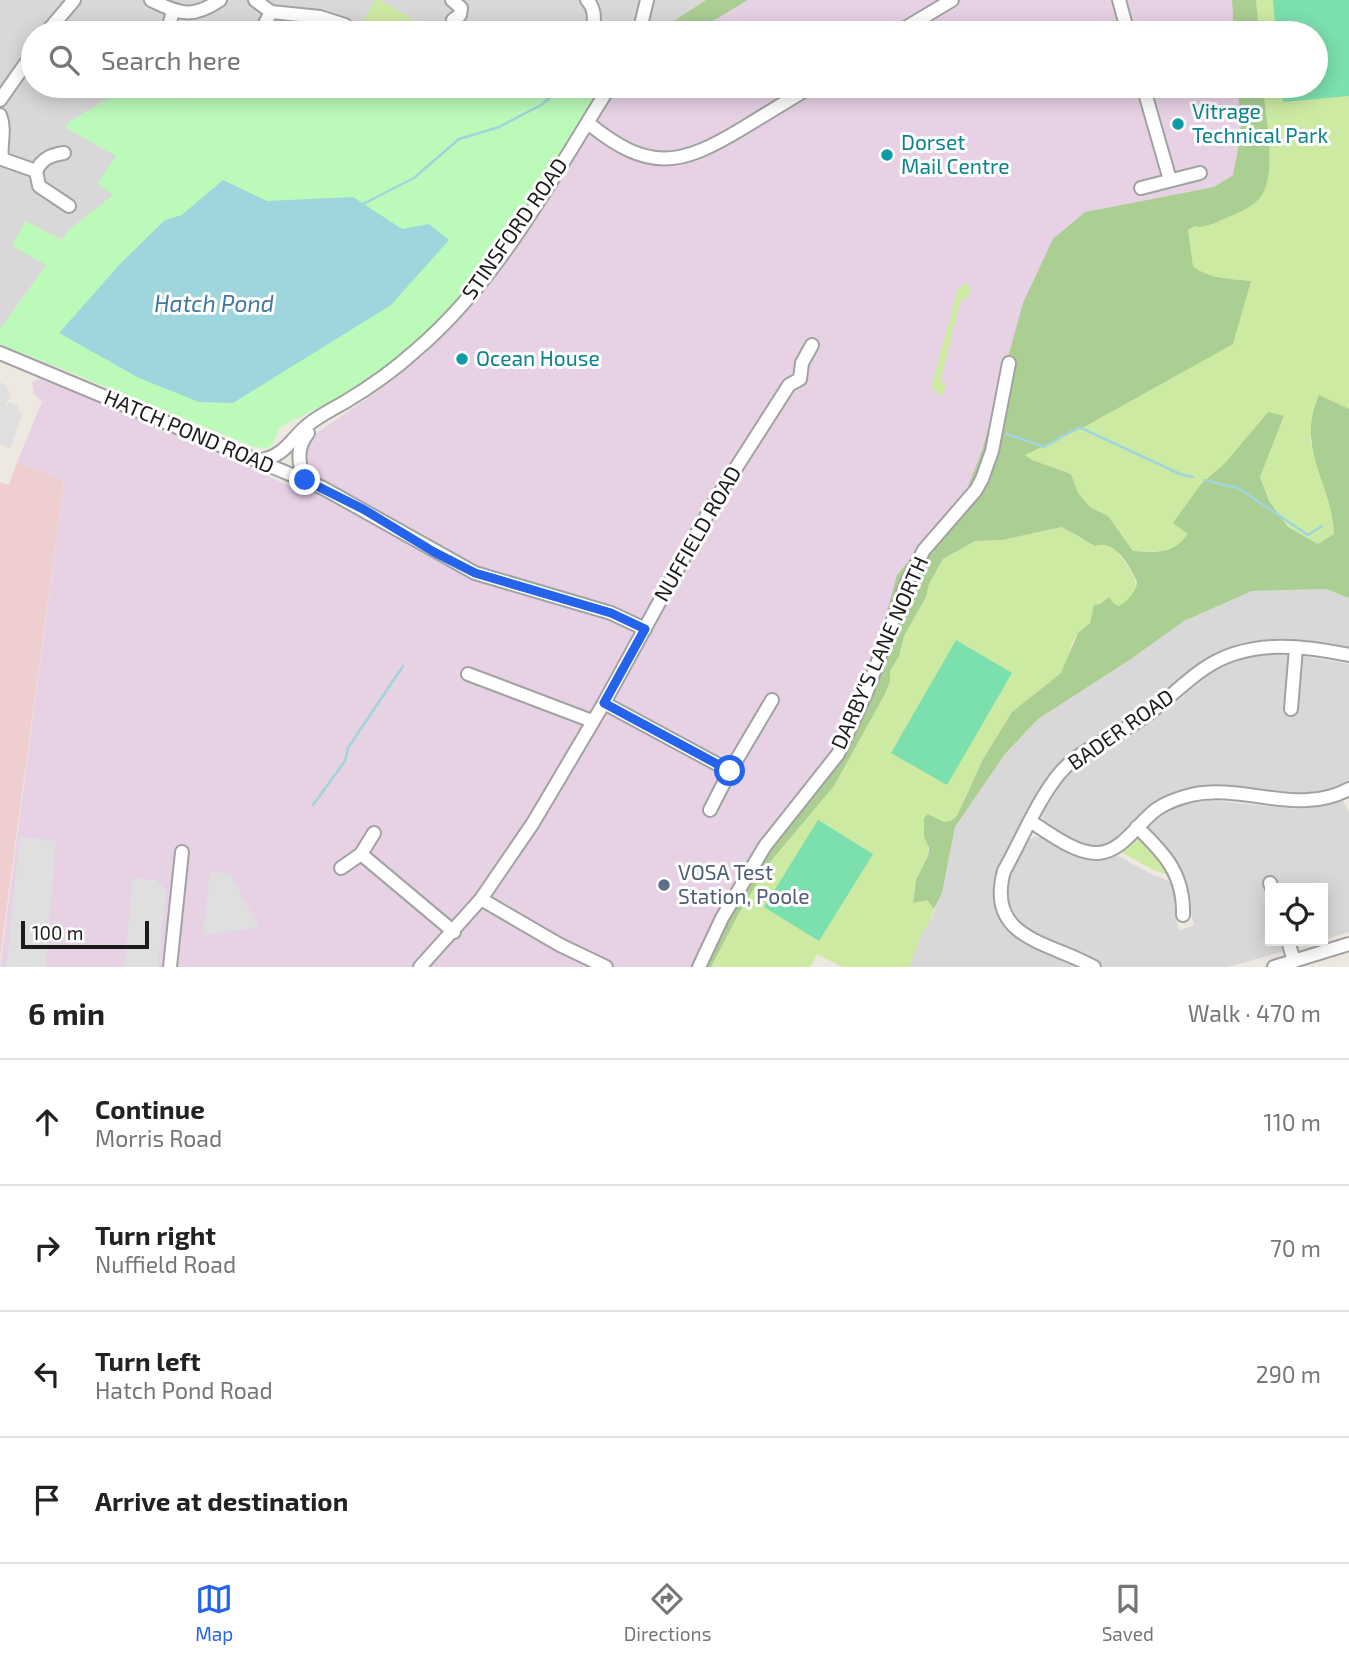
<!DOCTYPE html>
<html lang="en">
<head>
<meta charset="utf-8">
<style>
	body { margin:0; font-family:"Exo 2",sans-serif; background:#f6f6f6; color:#222 }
	.controls { position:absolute; right:21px; bottom:21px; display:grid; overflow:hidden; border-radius:0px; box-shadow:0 4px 18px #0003 }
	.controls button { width:63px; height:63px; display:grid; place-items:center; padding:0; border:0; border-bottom:2px solid #e0e0e0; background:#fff; color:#222; font:35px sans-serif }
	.scale { position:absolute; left:21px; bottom:18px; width:128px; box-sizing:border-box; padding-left:7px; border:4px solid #1b1b1b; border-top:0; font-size:19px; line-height:24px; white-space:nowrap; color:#1b1b1b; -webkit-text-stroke:5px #fff; paint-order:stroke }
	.stop { position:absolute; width:21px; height:21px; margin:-16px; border:5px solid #2563eb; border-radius:50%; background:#fff }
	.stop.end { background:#2563eb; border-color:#fff; box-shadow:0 2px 7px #0008 }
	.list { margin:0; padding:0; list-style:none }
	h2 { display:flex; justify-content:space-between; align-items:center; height:91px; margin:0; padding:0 28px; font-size:30px }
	h2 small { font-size:23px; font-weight:400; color:#767676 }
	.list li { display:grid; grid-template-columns:46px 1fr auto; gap:21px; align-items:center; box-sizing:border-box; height:126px; padding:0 28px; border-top:2px solid #e0e0e0 }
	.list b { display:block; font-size:26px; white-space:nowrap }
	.list p { margin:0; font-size:23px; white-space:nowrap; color:#767676 }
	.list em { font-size:23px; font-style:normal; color:#767676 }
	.icon { flex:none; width:38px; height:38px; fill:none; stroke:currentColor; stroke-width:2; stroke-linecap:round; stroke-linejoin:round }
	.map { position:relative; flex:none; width:1349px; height:967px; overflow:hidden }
	.search { position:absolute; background:#fff; box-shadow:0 4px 18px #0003; left:21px; right:21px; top:21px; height:77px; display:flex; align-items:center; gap:18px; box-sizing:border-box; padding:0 24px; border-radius:38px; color:#767676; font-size:26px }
	.sheet { height:595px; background:#fff }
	nav { display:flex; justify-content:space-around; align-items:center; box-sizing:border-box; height:98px; border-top:2px solid #e0e0e0; background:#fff; font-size:19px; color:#767676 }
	nav a { display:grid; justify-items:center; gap:4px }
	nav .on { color:#2563eb }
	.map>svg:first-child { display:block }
</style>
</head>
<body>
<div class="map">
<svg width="1349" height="967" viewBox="0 0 1349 967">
	<rect width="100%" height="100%" fill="#ede8e0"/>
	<g fill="#d9d8d8">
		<path d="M0,0h375l-18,33h-324v53h97l-61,36 47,34 -2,39 -45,35 -7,10 -37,-18 21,43 -46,65z"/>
		<path d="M379,0h327l-51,33h-217z"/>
		<path d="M1326,589l23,9v51l-87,-9 -21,3 -25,9 -70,56 -20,13 -30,15 -31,22 -19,24 -50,91 -3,8v23l12,25 8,6 64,32h-168l14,-36 5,-6 14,-32 13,-66 50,-73 33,-35 93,-60 53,-38 68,-30z"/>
		<path d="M1267,654l35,2 47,8v118l-16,9 -39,5 -86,-8 -71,32 -26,25 -15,3 -11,-2 -39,-20 -4,-11 24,-39 12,-11 16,-12 45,-24 32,-23 43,-35 31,-14z"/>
		<path d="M1208,800l86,9 15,-1 34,-7 6,11v120l-26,8v-52h-53v53h49l-22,6h-13l-3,5 -53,15h-124l-71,-36 -13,-9 -7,-8 -7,-18 2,-18 21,-38 6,-3h9l40,22 12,1 22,-4 35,19 21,8 4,20 -5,3 6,25 15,-6 -12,-46 -38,-50 18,-16 13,-6z"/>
	</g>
	<path fill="#efced0" d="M17,462l47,19 -64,476v-475l9,3z"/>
	<g fill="#e7d2e5" fill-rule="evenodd">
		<path d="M748,0h484l2,33h-541z"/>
		<path d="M619,86h619l3,47 -8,42 -19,12 -129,25 -118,277 -16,21 -68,138 -37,90 -147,229h-699l64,-486 -47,-19 25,-60 -8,-8 -2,-12 12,-5 125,52 135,64 9,-21 -5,-6 -3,-15 9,-16 78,-54 30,-25 57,-58 53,-76 76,-123zM961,285v14l-21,83 -9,5z"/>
	</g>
	<g fill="#cdeaa3">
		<path d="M375,0h4l56,32 -27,1 -47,-8z"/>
		<path d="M1256,0h93v409l-30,-13 -9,45 23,75 1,18 -16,10 -30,-17 -19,-26 -9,-24 24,-60 -16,-5 -43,51 -24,21 -12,50 -9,11 -12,6h-35l-25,-35 -18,-9 -12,-14 -7,-19 -39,-14 -7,-5 59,-28 167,-146c-19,-2 -43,-2 -58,-15l-5,-36 7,-4 16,-2 38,-17 21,-43 -7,-78h53v-53h-57z"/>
		<path d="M967,283l4,6 -4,10h-6l-21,83 6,1 -3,11 -3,2 -9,-9 27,-99z"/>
		<path d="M1062,527c8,4 15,11 24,13 7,2 16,1 23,5 6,3 11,10 15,16 14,18 19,32 -5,45l-15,-6 -4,4h-4l-6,19 -12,10 -6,10 -5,21 -6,9 -49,39 -29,47 -25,55 -5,6 -9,2 -16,-8v42l-12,24 -3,23 14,-3 7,9 -6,16 -5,6 -14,36h-67l-25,-13 -7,13h-99l28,-54 32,-52 63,-75 51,-92 5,-13v-10l9,-15 5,-20 22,-39 3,-13 14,-25 32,-18 27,-1z"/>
		<path d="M1139,835l16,16 15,25 -18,-7 -35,-19 15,-13z"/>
	</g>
	<g fill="#abce93">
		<path d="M706,0h42l-55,33h-38z"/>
		<path d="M1232,0h24l3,33h-25z"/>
		<path d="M1238,86h25c2,28 16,91 -4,113 -9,9 -21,14 -33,19 -10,4 -21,11 -31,8l-7,4 5,36c15,13 39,13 58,15l-18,63 -149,83 -59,28 7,5 39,14 7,19 12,14 18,9 25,35c25,1 39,4 55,-17l-15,-11 28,-39 24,-21 43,-51 16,4 -24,61 9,24 19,26 30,17 16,-10c-2,-52 -39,-85 -15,-139l30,14v189l-23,-9 -74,2 -68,30 -53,38 -93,60 -33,35 -50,73 -13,66 -8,16 -7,-9 -14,3 3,-23 12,-24 1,-8 -5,-12v-18l4,-4 16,8 9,-2 5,-6 25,-55 29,-47 49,-39 17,-40 12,-10 4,-18 6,-1 9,-7 5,7 5,2c9,-5 17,-14 18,-24 -7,-16 -22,-43 -42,-36l-33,-19 -60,13 -27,1 -32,18 -14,25 -3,13 -22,39 -5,20 -9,15v10l-5,13 -51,92 -63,75 -32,52 -28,54h-12l38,-77 89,-120 57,-122 4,-37 10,-36 70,-86 15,-38 41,-148 30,-64 32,-27 129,-25 19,-12 8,-42z"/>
	</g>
	<path fill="#bcfaba" d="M130,86h28l26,13 26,-13h391c-26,48 -57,94 -88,139 -30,43 -61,88 -102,122 -38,33 -86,58 -131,80l-7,16 -5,5 -14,-1 -254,-103v-14l46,-65 -34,-19 13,-25 37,19 7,-10 44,-35 -15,-12 18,-27 -50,-28 3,-6z"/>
	<g fill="#7be0ae">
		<path d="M1273,0h76v96l-66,6 -1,-16h34v-53h-40z"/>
		<path d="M956,640l56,33 -65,112 -56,-32z"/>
		<path d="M818,820l55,34 -54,87 -55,-34z"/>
	</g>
	<g fill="#dfdfdf">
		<path d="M0,382l6,4 5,12 -5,4v5l3,-5 10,4 -1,5 5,2 -13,35 -10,-4z"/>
		<path d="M20,837l36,4 -11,126h-39z"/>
		<path d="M210,872l20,1 29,54 -56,9z"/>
		<path d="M133,878l23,2 10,10 -8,77h-34z"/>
	</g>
	<path fill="#9fd5dd" d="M223,180l44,21 86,-4 49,32 27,-5 20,16 -58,65 -158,98 -34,-1 -60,-24 -80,-45 61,-69 45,-44 17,-5z"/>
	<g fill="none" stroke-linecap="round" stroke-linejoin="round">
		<g stroke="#9fd5dd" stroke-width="2.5">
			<path d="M363,204l51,-26 45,-39 40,-12 42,-22 23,-19"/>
			<path d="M1007,434l37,13 35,-20 101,47 13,3"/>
			<path d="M1204,480l34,8 70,47 14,-9"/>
			<path d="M313,805l32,-44 3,-13 55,-82"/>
		</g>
		<defs>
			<g id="minor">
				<path d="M151,0c29,14 41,19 69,0"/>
				<path d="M255,0l16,12 49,5 25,8"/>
				<path d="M452,0l9,8 -1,7 -7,5"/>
				<path d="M587,0c9,9 7,21 6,33"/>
				<path d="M1119,0l9,33"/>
				<path d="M46,33l28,-33"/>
				<path d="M167,33l6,-22"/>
				<path d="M260,33l11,-21"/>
				<path d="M639,33l8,-33"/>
				<path d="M897,33l55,-33"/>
				<path d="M1143,86l27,94"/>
				<path d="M0,100l33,-47"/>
				<path d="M0,115c6,15 0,29 2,44l34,12 3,15 30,20"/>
				<path d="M588,123c60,49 91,44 155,5 23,-14 46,-28 69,-42"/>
				<path d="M36,171c6,-12 14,-16 28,-18"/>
				<path d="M1141,188l59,-15"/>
				<path d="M0,353l323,135 152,85 136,40 34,16"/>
				<path d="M258,461c30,-5 33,-25 55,-40 10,-7 21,-13 32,-19 25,-15 48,-31 69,-50 85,-72 138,-174 196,-266"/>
				<path d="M305,480c-7,-17 -9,-32 3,-47"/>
				<path d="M468,674l124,47"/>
				<path d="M604,703l126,68"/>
				<path d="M1291,709l5,-61"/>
				<path d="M710,810l20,-39 42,-71"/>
				<path d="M1031,822c19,11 44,32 67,31 26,-2 39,-30 59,-44 10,-7 22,-11 34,-14 53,-12 107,22 158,-6"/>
				<path d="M1137,827c28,27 47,47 46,88"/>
				<path d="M361,854l93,78"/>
				<path d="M341,868l20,-14 13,-21"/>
				<path d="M1270,883l2,5"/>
				<path d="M481,899l79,46 46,22"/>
				<path d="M1288,941l6,20"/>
				<path d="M170,967l12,-115"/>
				<path d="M420,967l61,-68 52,-76 71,-120 109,-199 76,-119 11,-6 2,-16 10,-18"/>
				<path d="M699,967l23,-49 43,-72 73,-92 29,-63 40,-109 17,-32 52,-60 6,-11 10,-28 17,-88"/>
				<path d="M1094,967c-44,-25 -109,-28 -90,-96 17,-30 33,-70 55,-97 22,-26 52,-35 79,-53 24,-15 43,-37 67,-53 43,-29 96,-23 144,-13"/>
				<path d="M1274,967l75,-23"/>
			</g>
		</defs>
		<use href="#minor" stroke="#a2a2a2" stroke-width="16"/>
		<use href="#minor" stroke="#fff" stroke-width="12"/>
	</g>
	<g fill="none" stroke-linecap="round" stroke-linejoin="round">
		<path stroke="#2563eb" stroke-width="9" d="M305,480l58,29 71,43 41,21 136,40 34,16 -41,74 126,68"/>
	</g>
	<g fill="#0f9aa8" stroke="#fff" stroke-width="2.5">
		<circle cx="1178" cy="124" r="7"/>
		<circle cx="887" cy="155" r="7"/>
		<circle cx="462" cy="359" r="7"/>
	</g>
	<circle fill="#5c6f8a" stroke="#fff" stroke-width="2.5" cx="664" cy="885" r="7"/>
	<g text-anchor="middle" stroke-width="6" stroke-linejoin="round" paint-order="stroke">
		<g font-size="21" fill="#0d838f" stroke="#fff" text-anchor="start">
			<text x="1192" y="119">Vitrage<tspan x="1192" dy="24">Technical Park</tspan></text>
			<text x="901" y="150">Dorset<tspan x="901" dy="24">Mail Centre</tspan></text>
			<text x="476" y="366">Ocean House</text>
		</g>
		<g font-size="21" fill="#1b1b1b" stroke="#fff">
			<text transform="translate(515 229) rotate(-55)" y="7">STINSFORD ROAD</text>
			<text transform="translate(189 432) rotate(23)" y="7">HATCH POND ROAD</text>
			<text transform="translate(698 534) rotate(-60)" y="7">NUFFIELD ROAD</text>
			<text transform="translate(880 653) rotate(-66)" y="7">DARBY'S LANE NORTH</text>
			<text transform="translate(1121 730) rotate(-35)" y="7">BADER ROAD</text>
		</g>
		<g font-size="21" fill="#4e5e75" stroke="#fff" text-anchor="start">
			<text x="678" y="880">VOSA Test<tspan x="678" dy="24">Station, Poole</tspan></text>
		</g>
		<g font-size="23" font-style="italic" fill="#41789d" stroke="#fff">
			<text x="214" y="312">Hatch Pond</text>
		</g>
	</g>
</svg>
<div class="controls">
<button><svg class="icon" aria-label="locate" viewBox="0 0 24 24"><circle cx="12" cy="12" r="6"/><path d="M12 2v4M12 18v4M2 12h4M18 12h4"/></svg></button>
</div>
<div class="scale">100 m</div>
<div class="stop" style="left:730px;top:771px"></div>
<div class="stop end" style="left:305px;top:480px"></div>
<div class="search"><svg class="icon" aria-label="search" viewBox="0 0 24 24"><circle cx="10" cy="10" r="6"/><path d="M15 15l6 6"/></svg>Search here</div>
</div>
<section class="sheet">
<h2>6 min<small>Walk · 470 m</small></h2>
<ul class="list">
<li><svg class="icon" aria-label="ahead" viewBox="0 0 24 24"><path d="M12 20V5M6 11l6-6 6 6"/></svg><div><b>Continue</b><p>Morris Road</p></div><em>110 m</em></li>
<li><svg class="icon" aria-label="right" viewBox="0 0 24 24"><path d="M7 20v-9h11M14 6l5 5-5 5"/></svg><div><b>Turn right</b><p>Nuffield Road</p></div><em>70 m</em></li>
<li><svg class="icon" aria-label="left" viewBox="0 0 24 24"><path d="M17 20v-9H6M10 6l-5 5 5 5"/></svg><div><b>Turn left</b><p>Hatch Pond Road</p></div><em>290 m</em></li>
<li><svg class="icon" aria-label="arrive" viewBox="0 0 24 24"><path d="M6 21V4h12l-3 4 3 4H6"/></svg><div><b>Arrive at destination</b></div></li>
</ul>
</section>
<nav>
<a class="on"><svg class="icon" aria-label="map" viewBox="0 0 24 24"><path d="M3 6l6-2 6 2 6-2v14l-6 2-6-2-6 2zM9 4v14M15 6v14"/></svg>Map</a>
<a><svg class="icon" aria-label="directions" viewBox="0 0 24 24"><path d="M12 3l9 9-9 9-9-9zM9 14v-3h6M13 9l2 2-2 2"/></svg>Directions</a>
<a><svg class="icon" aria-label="saved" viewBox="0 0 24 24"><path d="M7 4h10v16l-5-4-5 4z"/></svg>Saved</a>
</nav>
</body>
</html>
